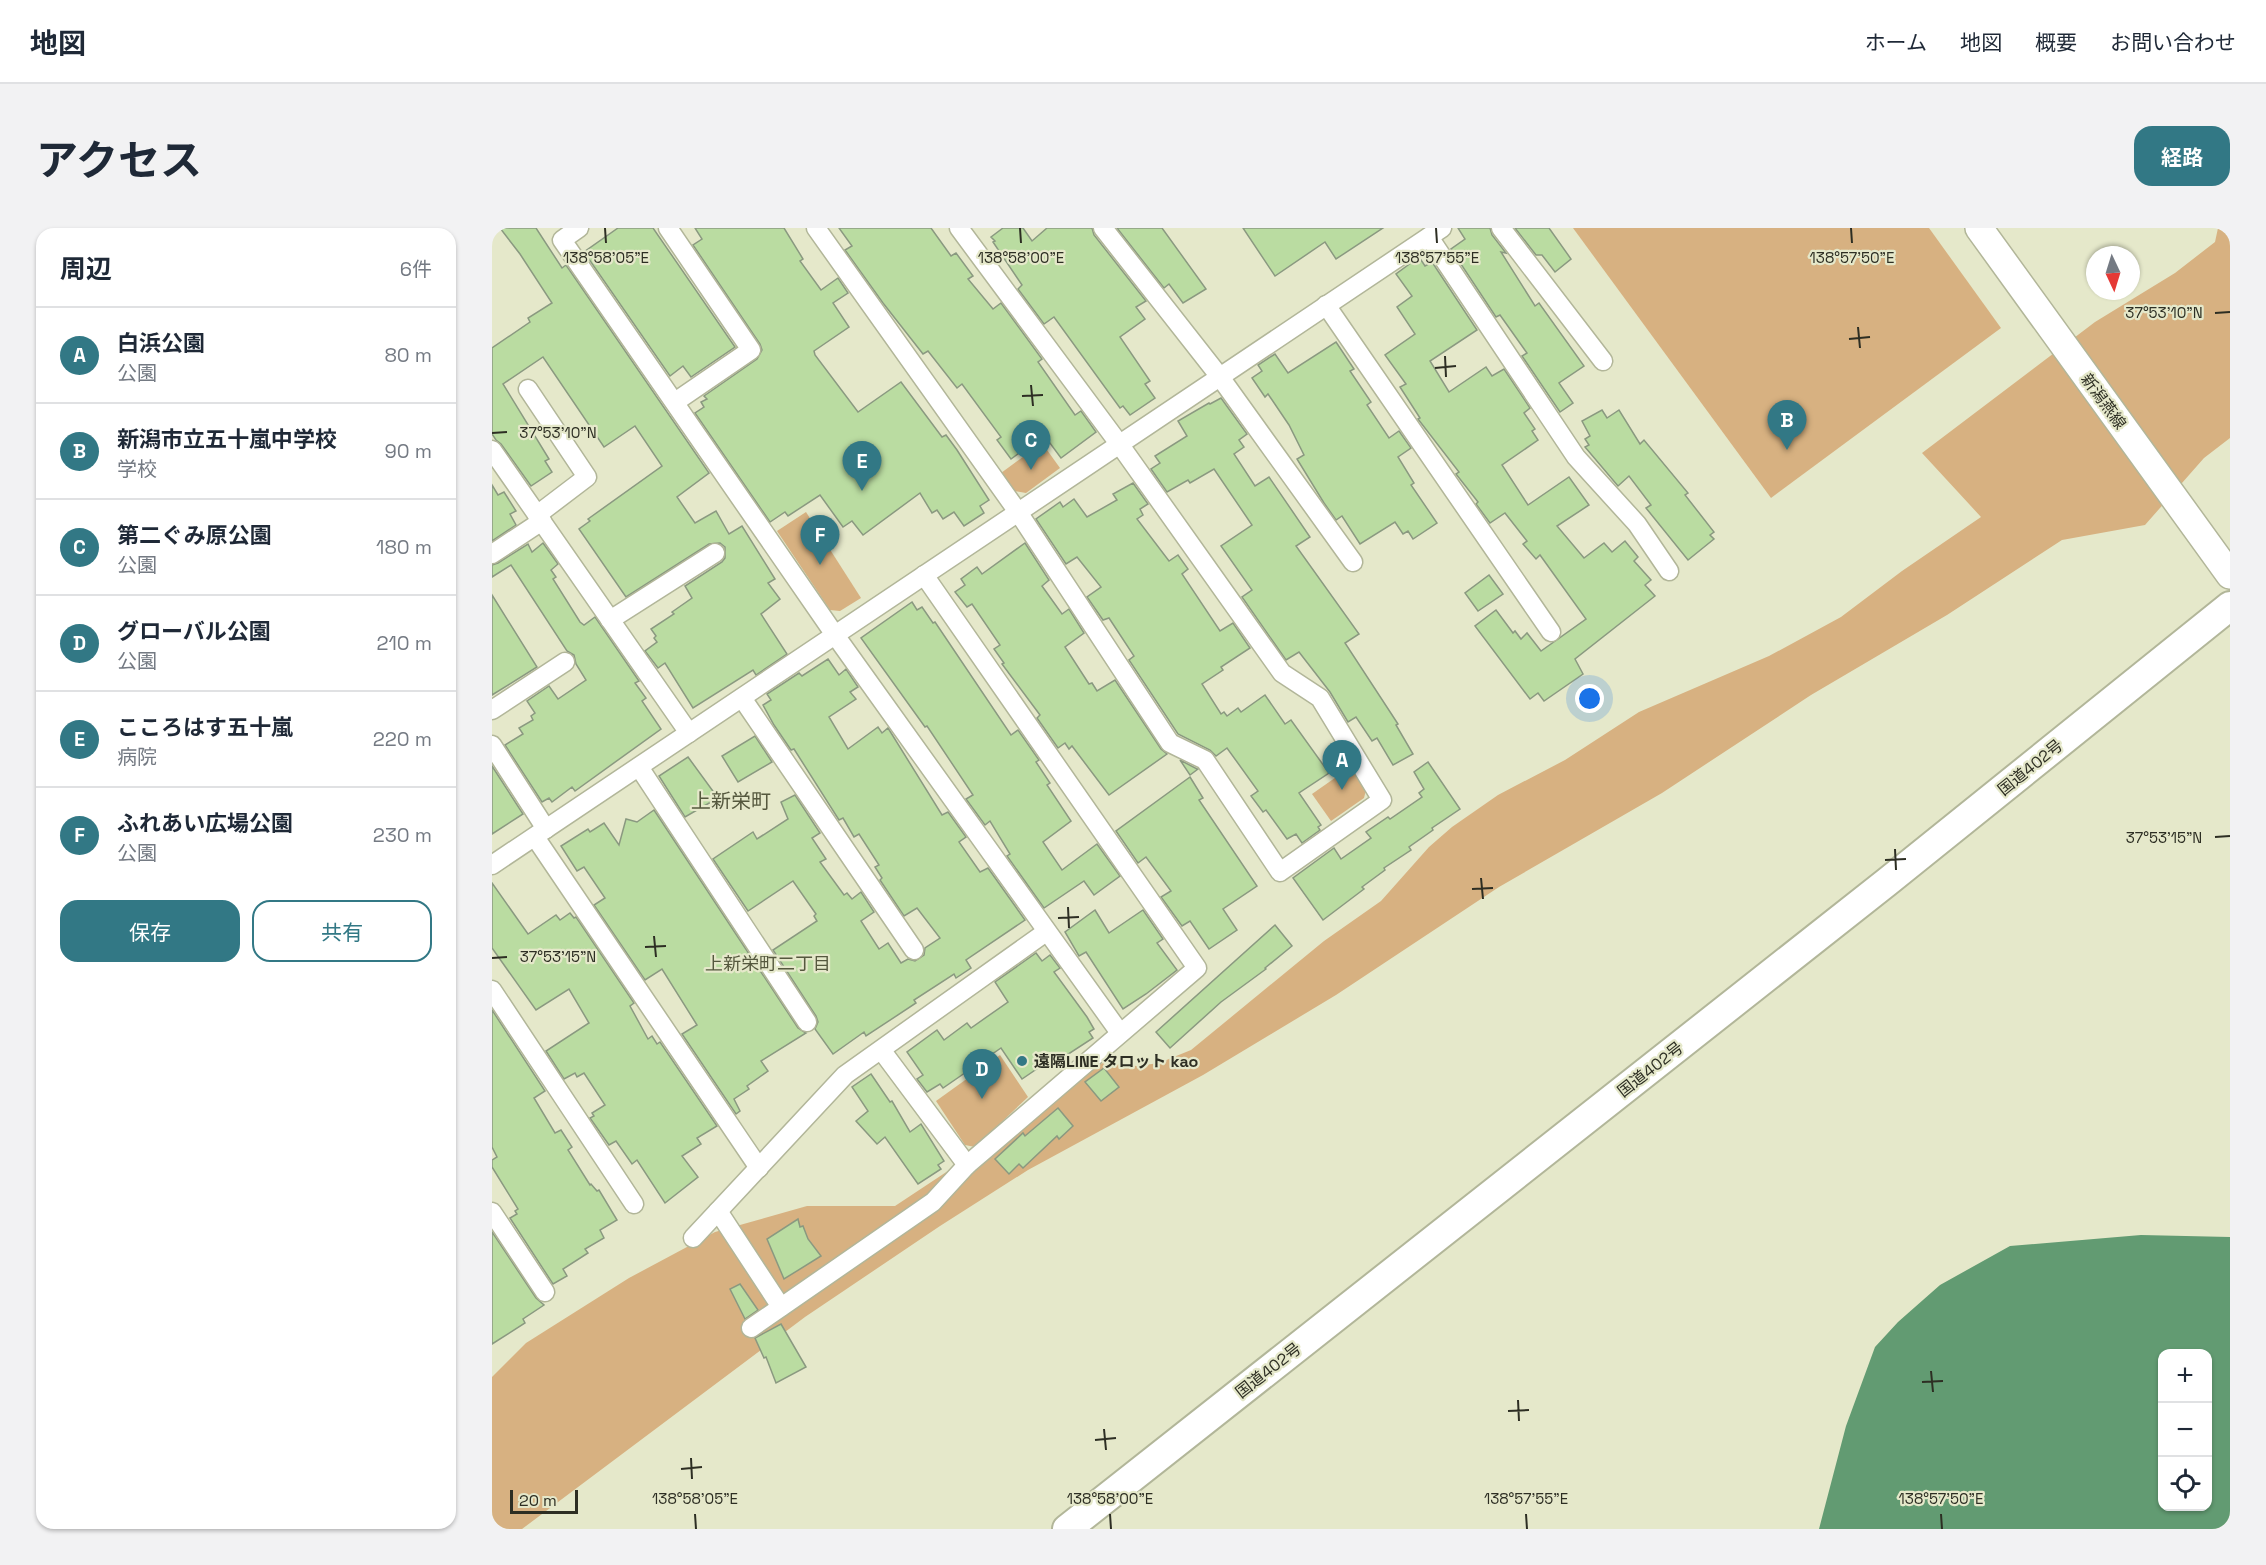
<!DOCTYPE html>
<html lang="ja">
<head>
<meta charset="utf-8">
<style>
	body { margin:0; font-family:"Space Grotesk","Noto Sans JP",sans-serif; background:#f2f2f3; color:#1f2937 }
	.controls { position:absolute; right:18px; bottom:18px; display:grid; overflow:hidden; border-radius:12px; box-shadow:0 2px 4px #0004 }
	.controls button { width:54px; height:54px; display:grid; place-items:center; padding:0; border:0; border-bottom:2px solid #e0e1e3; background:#fff; color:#1f2937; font:30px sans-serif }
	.compass { position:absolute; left:1594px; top:18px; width:54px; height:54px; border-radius:50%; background:#fff; box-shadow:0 2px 4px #0004; rotate:176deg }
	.scale { position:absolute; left:18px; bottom:15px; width:68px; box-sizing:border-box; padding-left:6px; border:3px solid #2d2e23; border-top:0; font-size:16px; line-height:21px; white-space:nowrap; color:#2d2e23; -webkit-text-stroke:4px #e5e8ca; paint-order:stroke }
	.you { position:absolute; left:1098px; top:471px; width:21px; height:21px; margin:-15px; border:4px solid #fff; border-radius:50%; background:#1a73e8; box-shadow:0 0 0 9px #1a73e833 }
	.badge { display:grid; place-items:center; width:39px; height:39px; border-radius:50%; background:#327885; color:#fff; font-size:20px; font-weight:700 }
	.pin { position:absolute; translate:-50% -50px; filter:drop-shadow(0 2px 3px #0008) }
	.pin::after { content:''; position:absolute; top:32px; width:21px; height:18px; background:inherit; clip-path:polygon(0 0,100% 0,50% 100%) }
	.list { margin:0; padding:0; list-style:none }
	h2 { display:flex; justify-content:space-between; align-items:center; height:78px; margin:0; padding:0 24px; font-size:26px }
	h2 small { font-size:20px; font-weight:400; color:#747a83 }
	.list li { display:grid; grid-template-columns:39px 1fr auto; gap:18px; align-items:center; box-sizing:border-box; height:96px; padding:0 24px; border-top:2px solid #e0e1e3 }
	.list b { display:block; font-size:22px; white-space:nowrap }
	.list p { margin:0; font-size:20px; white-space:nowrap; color:#747a83 }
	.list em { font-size:20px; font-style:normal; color:#747a83 }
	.actions { display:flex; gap:12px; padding:18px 24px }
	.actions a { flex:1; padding:14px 0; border:2px solid #327885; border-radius:18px; text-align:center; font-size:21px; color:#327885 }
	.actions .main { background:#327885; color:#fff }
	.icon { flex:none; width:33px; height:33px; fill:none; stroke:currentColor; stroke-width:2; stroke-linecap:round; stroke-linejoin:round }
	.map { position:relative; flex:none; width:1738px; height:1301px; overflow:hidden; border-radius:18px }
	header { display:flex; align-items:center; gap:36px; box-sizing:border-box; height:84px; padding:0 30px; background:#fff; border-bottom:2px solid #e0e1e3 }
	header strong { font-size:28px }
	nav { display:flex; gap:33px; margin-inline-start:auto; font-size:21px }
	.intro { display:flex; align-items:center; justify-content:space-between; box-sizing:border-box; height:144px; padding:0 36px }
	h1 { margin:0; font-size:42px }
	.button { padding:15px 27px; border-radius:18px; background:#327885; color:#fff; font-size:21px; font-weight:700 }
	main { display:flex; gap:36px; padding:0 36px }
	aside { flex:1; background:#fff; border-radius:18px; box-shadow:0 2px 4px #0004 }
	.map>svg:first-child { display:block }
</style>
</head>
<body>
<header>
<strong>地図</strong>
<nav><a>ホーム</a><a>地図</a><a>概要</a><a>お問い合わせ</a></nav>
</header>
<div class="intro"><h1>アクセス</h1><a class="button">経路</a></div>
<main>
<aside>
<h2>周辺<small>6件</small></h2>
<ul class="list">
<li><span class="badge">A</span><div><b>白浜公園</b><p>公園</p></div><em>80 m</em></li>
<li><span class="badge">B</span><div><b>新潟市立五十嵐中学校</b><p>学校</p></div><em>90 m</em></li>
<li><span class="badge">C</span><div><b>第二ぐみ原公園</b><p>公園</p></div><em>180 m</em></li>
<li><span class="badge">D</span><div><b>グローバル公園</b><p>公園</p></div><em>210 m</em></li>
<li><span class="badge">E</span><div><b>こころはす五十嵐</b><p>病院</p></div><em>220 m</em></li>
<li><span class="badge">F</span><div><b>ふれあい広場公園</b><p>公園</p></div><em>230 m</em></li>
</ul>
<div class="actions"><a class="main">保存</a><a>共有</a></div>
</aside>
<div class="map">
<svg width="1738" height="1301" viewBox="0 0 1738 1301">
	<rect width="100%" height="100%" fill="#e5e8ca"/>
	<g fill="#d7b181">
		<path d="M1081,0h356l72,100 -230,170z"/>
		<path d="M1726,0h12v210l-26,20 -59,67 -83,15 -115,75 -136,80 -149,98 -163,94 -163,108 -133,80 -175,95 -88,56 -135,91 -283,212h-30v-152l34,-34 103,-65 86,-46 92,-26h88l71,-47 112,-85 25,-11 34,3 22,-3 32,-13 133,-109 57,-40 48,-54 23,-20 46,-32 67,-35 74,-48 130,-56 72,-39 61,-46 79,-54 -59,-64 173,-131 80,-49 40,-31z"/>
		<path d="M550,215l18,25 -34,25 -12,-2 -13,-18z"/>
		<path d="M314,284l55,86 -21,13 -10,-1 -53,-79z"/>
		<path d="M860,538l15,20 -3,12 -33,23 -19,-27z"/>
		<path d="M508,827l28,42 -53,50 -10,-2 -29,-44z"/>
	</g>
	<path fill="#629b72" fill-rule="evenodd" d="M1649,1007l89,2v292h-411l27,-103 29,-79 23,-25 42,-37 70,-39zM1670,1126h46v152h-46z"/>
	<g fill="#badca1" stroke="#8a9980" stroke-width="1.5">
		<path d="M8,0h36l26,40 4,-3 143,208 -32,24 18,26 21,-12 13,23 13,-8 33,53 -7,4 12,16 -19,15 26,40 -31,21 -3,-5 -60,38 -28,-45 -7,5 -13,-17 12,-9 -3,-4 2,-2 -5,-7 23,-15 -2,-2 20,-14 -7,-12 37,-24 3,-4v-11l-5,-4 -11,1 -83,53 -47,-68 11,-8 -2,-2 74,-53 -27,-40 -31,21 -61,-90 -40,27 46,75 -4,2 7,11 -21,14 -30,-42 -5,-4 -4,-6v-86l38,-26 -2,-4 24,-15 -32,-49z"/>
		<path d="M126,0h35l82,119 -44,30 -8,-11 -13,10 -86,-124z"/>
		<path d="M203,0h89l19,31 -3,2 21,29 17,-12 10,15 -15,10 16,24 -35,24 1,4 43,57 43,-30 41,55 4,-2 11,15 32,50 -9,6 4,7 -20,13 -10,-14 -11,7 -6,-9 -5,3 -12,-20 -57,42 -11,-14 -9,6 -23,-32 -32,21 -3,-4 -15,10 -75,-109 9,-6 -3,-5 6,-3 -3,-3 53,-37 5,-9 -2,-6 -67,-99 9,-6z"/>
		<path d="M347,0h92l20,28 5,-3 17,23 -5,3 25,30 8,-6 41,56 -4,3 37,53 6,-4 15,21 -35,26 -17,-23 -33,24 -14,-19 4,-3 -39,-53 -5,4 -29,-37 -5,3 -40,-51 -38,-53 7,-4z"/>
		<path d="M511,0h20l9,13 15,-13h45l2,7 52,66 -10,6 9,12 -25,18 30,44 -5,3 10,14 -25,17 -7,-9 -3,2 -66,-91 -10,7 -26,-35 4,-4 -29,-43 2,-1 -4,-4z"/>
		<path d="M625,0h45l44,61 -23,14 -14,-19 -5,4z"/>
		<path d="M751,0h140l-47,31 -11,-17 -50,34z"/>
		<path d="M966,0h32l2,7 14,18 -5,-1 34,54 4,-3 45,63 -25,17 14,20 -13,9 -38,-56 5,-3 -27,-38 -4,2 -45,-68 14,-10z"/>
		<path d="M1023,0h34l22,31 -16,13 -13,-17h-6z"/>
		<path d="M927,29l6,9 7,-4 45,68 -47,31 19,31 37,-25 6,9 12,-7 26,39 -6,5 11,16 -3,2 6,9 -36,25 26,40 41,-28 20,28 -32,21 27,32 20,-15 8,9 13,-11 13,16 -4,4 17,19 -6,5 10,11 -80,63 8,15 -39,27 -6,-8 -8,6 -55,-73 21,-16 17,23 2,-2 6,8 6,-6 14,18 45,-32 -46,-64 -4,4 -13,-15 4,-3 -22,-28 -15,10 -14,-19 2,-2 -22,-28 3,-2 -41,-53 2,-1 -20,-31 6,-3 -21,-29 30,-21 -18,-27 15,-11 -16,-22z"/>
		<path d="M844,114l18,27 -4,2 21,31 -4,3 22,33 10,-7 12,17 -13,9 16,26 -3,2 26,38 -24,16 -5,-8 -5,3 -8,-12 -35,22 -18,-28 -6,4 -12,-17 -27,-44 7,-4 -15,-30 -21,-31 -3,3 -13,-19 10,-7 -4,-6 17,-11 13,19z"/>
		<path d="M729,170l26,36 -8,6 5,7 -10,7 21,32 14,-9 41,60 -14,9 63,88 -14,9 53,81 -2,1 17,29 -20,11 -16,-27 -5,3 -16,-24 -8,5 -18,-30 -31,-40 -13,8 -44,-63 10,-7 -31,-44 31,-21 -38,-56 -24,14 -2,-3 -21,12 -16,-23 9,-6 -5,-7 32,-20 -9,-15 31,-18 1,1z"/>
		<path d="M1110,182l5,8 12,-8 21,34 4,-4 44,53 -3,2 29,37 -4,3 4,4 -26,21 -42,-52 5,-3 -22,-29 -11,10 -33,-39 4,-2 -4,-6 5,-3 -8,-15z"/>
		<path d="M641,255l15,21 -8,5 3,6 -6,4 32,42 9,-6 10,14 -6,5 38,57 13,-8 17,25 -29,19 2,3 -21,14 19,30 3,-2 3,4 11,-8 3,4 24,-17 20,29 6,-4 38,53 -30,20 22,32 -3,2 2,3 -18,13 -6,-9 -9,5 -21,-29 -3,2 -12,-16 7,-5 -31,-43 -11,8 -6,-6 -32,-16 -49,-74 5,-4 -25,-38 -6,2 -16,-23 14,-10 -24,-30 -11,7 -30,-45 24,-17 3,5 11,-8 13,18 30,-17 -4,-6z"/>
		<path d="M0,257l6,10 6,-3 12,19 -6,3 6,11 -24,16z"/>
		<path d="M51,315l15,21 -7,6 5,7 -3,2 27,43 4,3 11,-8 44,64 -4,2 11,15 -4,3 19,28 -86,62 -3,-4 -20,15 -3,-4 -7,4 -37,-57 18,-11 -4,-6 14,-8 -2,-4 4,-3 -8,-12 22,-15 9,13 28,-19 -10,-16 -2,-9 -7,-4 -56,-86 -19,12v-12l6,-2 30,-19 4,8z"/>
		<path d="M533,315l24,37 -7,6 20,28 7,-5 15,24 -19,14 24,37 3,-1 5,8 18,-11 46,69 6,5 -58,41 -37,-49 -3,3 -4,-6 -7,5 -21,-30 3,-3 -38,-51 2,-1 -10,-14 6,-4 -28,-41 -5,3 -12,-15 10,-7 -4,-6 16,-12 5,7z"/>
		<path d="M997,347l14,19 -25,17 -13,-18z"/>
		<path d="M0,367l45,72 -45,28z"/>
		<path d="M420,374l5,8 5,-3 11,16 2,-1 76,113 7,-5 21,30 -3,2 14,21 -3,2 24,36 -28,21 19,28 35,-26 23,32 -26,19 -10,-14 -40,27 -37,-52 3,-2 -20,-33 -5,4 -19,-26 7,-4 -46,-69 -2,1 -64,-89z"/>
		<path d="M336,431l11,16 7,-6 12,18 -8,5 6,7 -27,18 19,32 30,-22 4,6 6,-5 54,87 6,-3 18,25 -7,5 21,30 8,-4 37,52 -59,40 5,8 -15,10 -2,-4 -40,26 2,3 -50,33 -2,-4 -31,22 -18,-25 3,-7 -2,-6 -43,-66 44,-29 -3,-5 2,-2 -23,-33 -45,30 -35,-52 40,-27 4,7 31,-20 -7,-17 14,-7 25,38 -8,5 14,21 -6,3 24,33 3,-2 5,6 9,-7 13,20 -13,9 18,28 9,-6 13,20 7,-4 7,2 9,-6 1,-7 15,-10 -23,-30 -13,8 -24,-36 2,-2 -7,-11 4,-2 -20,-31 -5,3 -11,-19 -4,2 -45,-71 -3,1 -17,-25 -11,-20 8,-5 -4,-6 32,-21 3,3z"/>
		<path d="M263,508l17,26 -34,20 -16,-26z"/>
		<path d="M196,529l30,41 -33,19 -26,-41z"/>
		<path d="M688,532l17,9h1l-8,6z"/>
		<path d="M936,534l32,47 -28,19 1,2 -24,17 2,3 -27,18 1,2 -23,17 2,2 -41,31 -30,-42 41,-30 7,11 30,-21 -5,-6 22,-15 2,2 32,-22 -3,-4 5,-4 -10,-17z"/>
		<path d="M0,538l31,48 -31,20z"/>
		<path d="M698,549l13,21 -4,2 58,86 -34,23 14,21 -28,19 -19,-28 -8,5 -21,-29 10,-6 -25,-34 -8,6 -22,-32z"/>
		<path d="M162,582l144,218 8,5 -45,28 7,10 -21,15 2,3 -15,10 6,12 -4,3 -54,-80 15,-9 -35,-56 -17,11 -51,-75 11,-7 -21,-31 -7,4 -16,-25 27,-17 2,3 14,-9 15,22 7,-26 11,3z"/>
		<path d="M0,655l36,51 28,-19 4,5 10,-7 4,5 2,-1 58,86 -4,3 18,33 4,-3 5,8 3,-2 57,84 -20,12 4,6 -19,12 16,21 -33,26 -28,-43 -5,4 -16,-23 -7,4 -19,-27 4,-2 -2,-3 13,-8 -21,-32 -7,4 -2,-4 -11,6 -18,-28 43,-28 -20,-34 -33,21 -44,-62z"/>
		<path d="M603,682l14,23 34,-23 20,29 -6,4 20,27 -31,24 -23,15 -37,-57 -7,4 -14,-24z"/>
		<path d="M783,697l17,21 -27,22 1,1 -45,33 -51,46 -14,-16z"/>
		<path d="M544,725l6,8 8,-6 10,13 -6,4 33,45 7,12 -5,3 4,6 -43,28 -3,-4 -25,17 -21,-31 -58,40 -3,-4 -13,8 -10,-13 6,-4 -16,-23 30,-22 7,10 23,-17 4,5 37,-26 -13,-20z"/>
		<path d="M0,782l53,81 -11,7 21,35 6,-3 11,17 -4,3 22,35 1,-1 6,7 2,-1 18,30 -17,10 4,8 -19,11 3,4 -25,16 4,7 -14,8 -43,-66 7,-4 -2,-3 3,-2 -26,-42v-7l5,-3 -5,-10z"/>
		<path d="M612,840l15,19 -18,14 -16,-19z"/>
		<path d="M379,846l19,28 2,-1 18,31 11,-8 23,37 -6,4 3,4 -23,15 -33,-47 -8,7 -21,-23 12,-10 -16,-24z"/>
		<path d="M566,880l15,18 -14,13 -2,-3 -34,32 -4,-4 -10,10 -14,-15 28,-26 2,3z"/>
		<path d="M306,991l2,8 3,-1 5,13 13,17 -37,23 -17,-40z"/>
		<path d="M0,1004l44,66 8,7 -21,14 2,4 -33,21z"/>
		<path d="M248,1056l18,26 -13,9 -15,-30z"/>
		<path d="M289,1096l25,43 -30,16 -10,-26 -2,1 -9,-20z"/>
	</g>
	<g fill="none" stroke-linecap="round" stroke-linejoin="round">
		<defs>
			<g id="minor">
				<path d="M87,0l-17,12 273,395 285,398"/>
				<path d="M176,0l83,122 -76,52"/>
				<path d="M324,0l202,284 152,231 35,17 75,112 102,-72 -62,-102 -38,-25 -162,-228 -161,-217"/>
				<path d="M611,0l117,149 133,185"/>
				<path d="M1009,0l102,133"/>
				<path d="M937,9l147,220 61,67 32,47"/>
				<path d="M834,77l225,327"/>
				<path d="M36,161l59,88 -50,38"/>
				<path d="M0,222l197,283"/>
				<path d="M0,326l50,-33"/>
				<path d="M118,392l105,-67"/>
				<path d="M250,470l172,252"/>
				<path d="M0,482l73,-48"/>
				<path d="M0,517l54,84"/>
				<path d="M147,539l168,255"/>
				<path d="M43,609l224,331"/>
				<path d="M0,637l950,-637"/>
				<path d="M0,762l142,214"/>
				<path d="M390,823l85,114"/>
				<path d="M226,983l63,96"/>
				<path d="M0,984l53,80"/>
				<path d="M201,1010l152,-163 201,-143"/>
				<path d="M259,1100l182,-126 34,-37 230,-197 -273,-393"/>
			</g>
			<path id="primary" d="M1487,0l251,347"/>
			<path id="trunk" d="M575,1301l820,-647 343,-276"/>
		</defs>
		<use href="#minor" stroke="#b2b699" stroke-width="21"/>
		<use href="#primary" stroke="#b2b699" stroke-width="30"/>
		<use href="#trunk" stroke="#b2b699" stroke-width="32"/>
		<use href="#minor" stroke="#fff" stroke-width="18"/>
		<use href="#primary" stroke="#fff" stroke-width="27"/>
		<use href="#trunk" stroke="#fff" stroke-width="28"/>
	</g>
	<path fill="none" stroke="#2d2e23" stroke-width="2" d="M113,0l1,15M528,0l1,15M944,0l1,15M1359,0l1,15M1723,85l15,-1M1366,99l2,21M1357,111l21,-2M953,128l1,21M943,140l21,-2M539,157l2,21M530,168l21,-1M0,205l15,-1M1723,609l15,-1M1403,621l1,21M1393,632l21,-1M989,650l2,21M980,661l21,-1M576,679l1,21M566,690l21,-1M162,708l2,21M153,719l21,-1M0,730l15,-1M1439,1143l2,21M1430,1154l21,-1M1026,1172l1,21M1016,1183l21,-1M612,1201l2,21M603,1212l21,-2M199,1230l1,21M189,1241l21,-2M203,1286l1,15M618,1286l1,15M1034,1286l1,15M1449,1286l1,15"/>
	<circle fill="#327885" stroke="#e5e8ca" stroke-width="2" cx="530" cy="833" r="6"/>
	<g text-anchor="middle" stroke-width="4.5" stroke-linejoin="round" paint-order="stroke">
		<g font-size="16" fill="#2d2e23" stroke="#e5e8ca">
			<text transform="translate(1612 173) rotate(54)" y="6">新潟燕線</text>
			<text transform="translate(1538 539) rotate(-39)" y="6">国道402号</text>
			<text transform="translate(1158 841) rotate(-38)" y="6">国道402号</text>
			<text transform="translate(776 1142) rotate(-38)" y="6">国道402号</text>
		</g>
		<g font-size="16" font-weight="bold" fill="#2d2e23" stroke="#e5e8ca" text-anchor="start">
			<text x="542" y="839">遠隔LINE タロット kao</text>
		</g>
		<g font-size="18" fill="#55583e" stroke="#e5e8ca">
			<text x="276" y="742">上新栄町二丁目</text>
		</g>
		<g font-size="20" fill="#55583e" stroke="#e5e8ca">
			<text x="239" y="580">上新栄町</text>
		</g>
	</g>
	<g font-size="15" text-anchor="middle" fill="#2d2e23" stroke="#e5e8ca" stroke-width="4.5" stroke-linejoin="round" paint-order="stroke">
		<text x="114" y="35">138°58'05"E</text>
		<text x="529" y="35">138°58'00"E</text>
		<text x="945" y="35">138°57'55"E</text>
		<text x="1360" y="35">138°57'50"E</text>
		<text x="1672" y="90">37°53'10"N</text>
		<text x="66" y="210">37°53'10"N</text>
		<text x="1672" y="615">37°53'15"N</text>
		<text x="66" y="734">37°53'15"N</text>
		<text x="203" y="1276">138°58'05"E</text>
		<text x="618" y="1276">138°58'00"E</text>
		<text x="1034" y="1276">138°57'55"E</text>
		<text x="1449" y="1276">138°57'50"E</text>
	</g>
</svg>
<div class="controls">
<button>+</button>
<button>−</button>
<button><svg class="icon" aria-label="locate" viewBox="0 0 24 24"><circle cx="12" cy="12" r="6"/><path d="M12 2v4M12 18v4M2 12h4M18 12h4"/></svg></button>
</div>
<svg class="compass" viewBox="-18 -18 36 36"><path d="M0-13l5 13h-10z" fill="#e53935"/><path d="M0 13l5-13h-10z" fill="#747a83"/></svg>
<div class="scale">20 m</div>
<div class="you"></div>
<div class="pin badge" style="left:850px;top:562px">A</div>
<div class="pin badge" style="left:1295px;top:222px">B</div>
<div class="pin badge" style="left:539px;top:242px">C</div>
<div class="pin badge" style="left:490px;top:871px">D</div>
<div class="pin badge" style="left:370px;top:263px">E</div>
<div class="pin badge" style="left:328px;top:337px">F</div>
</div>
</main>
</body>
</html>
